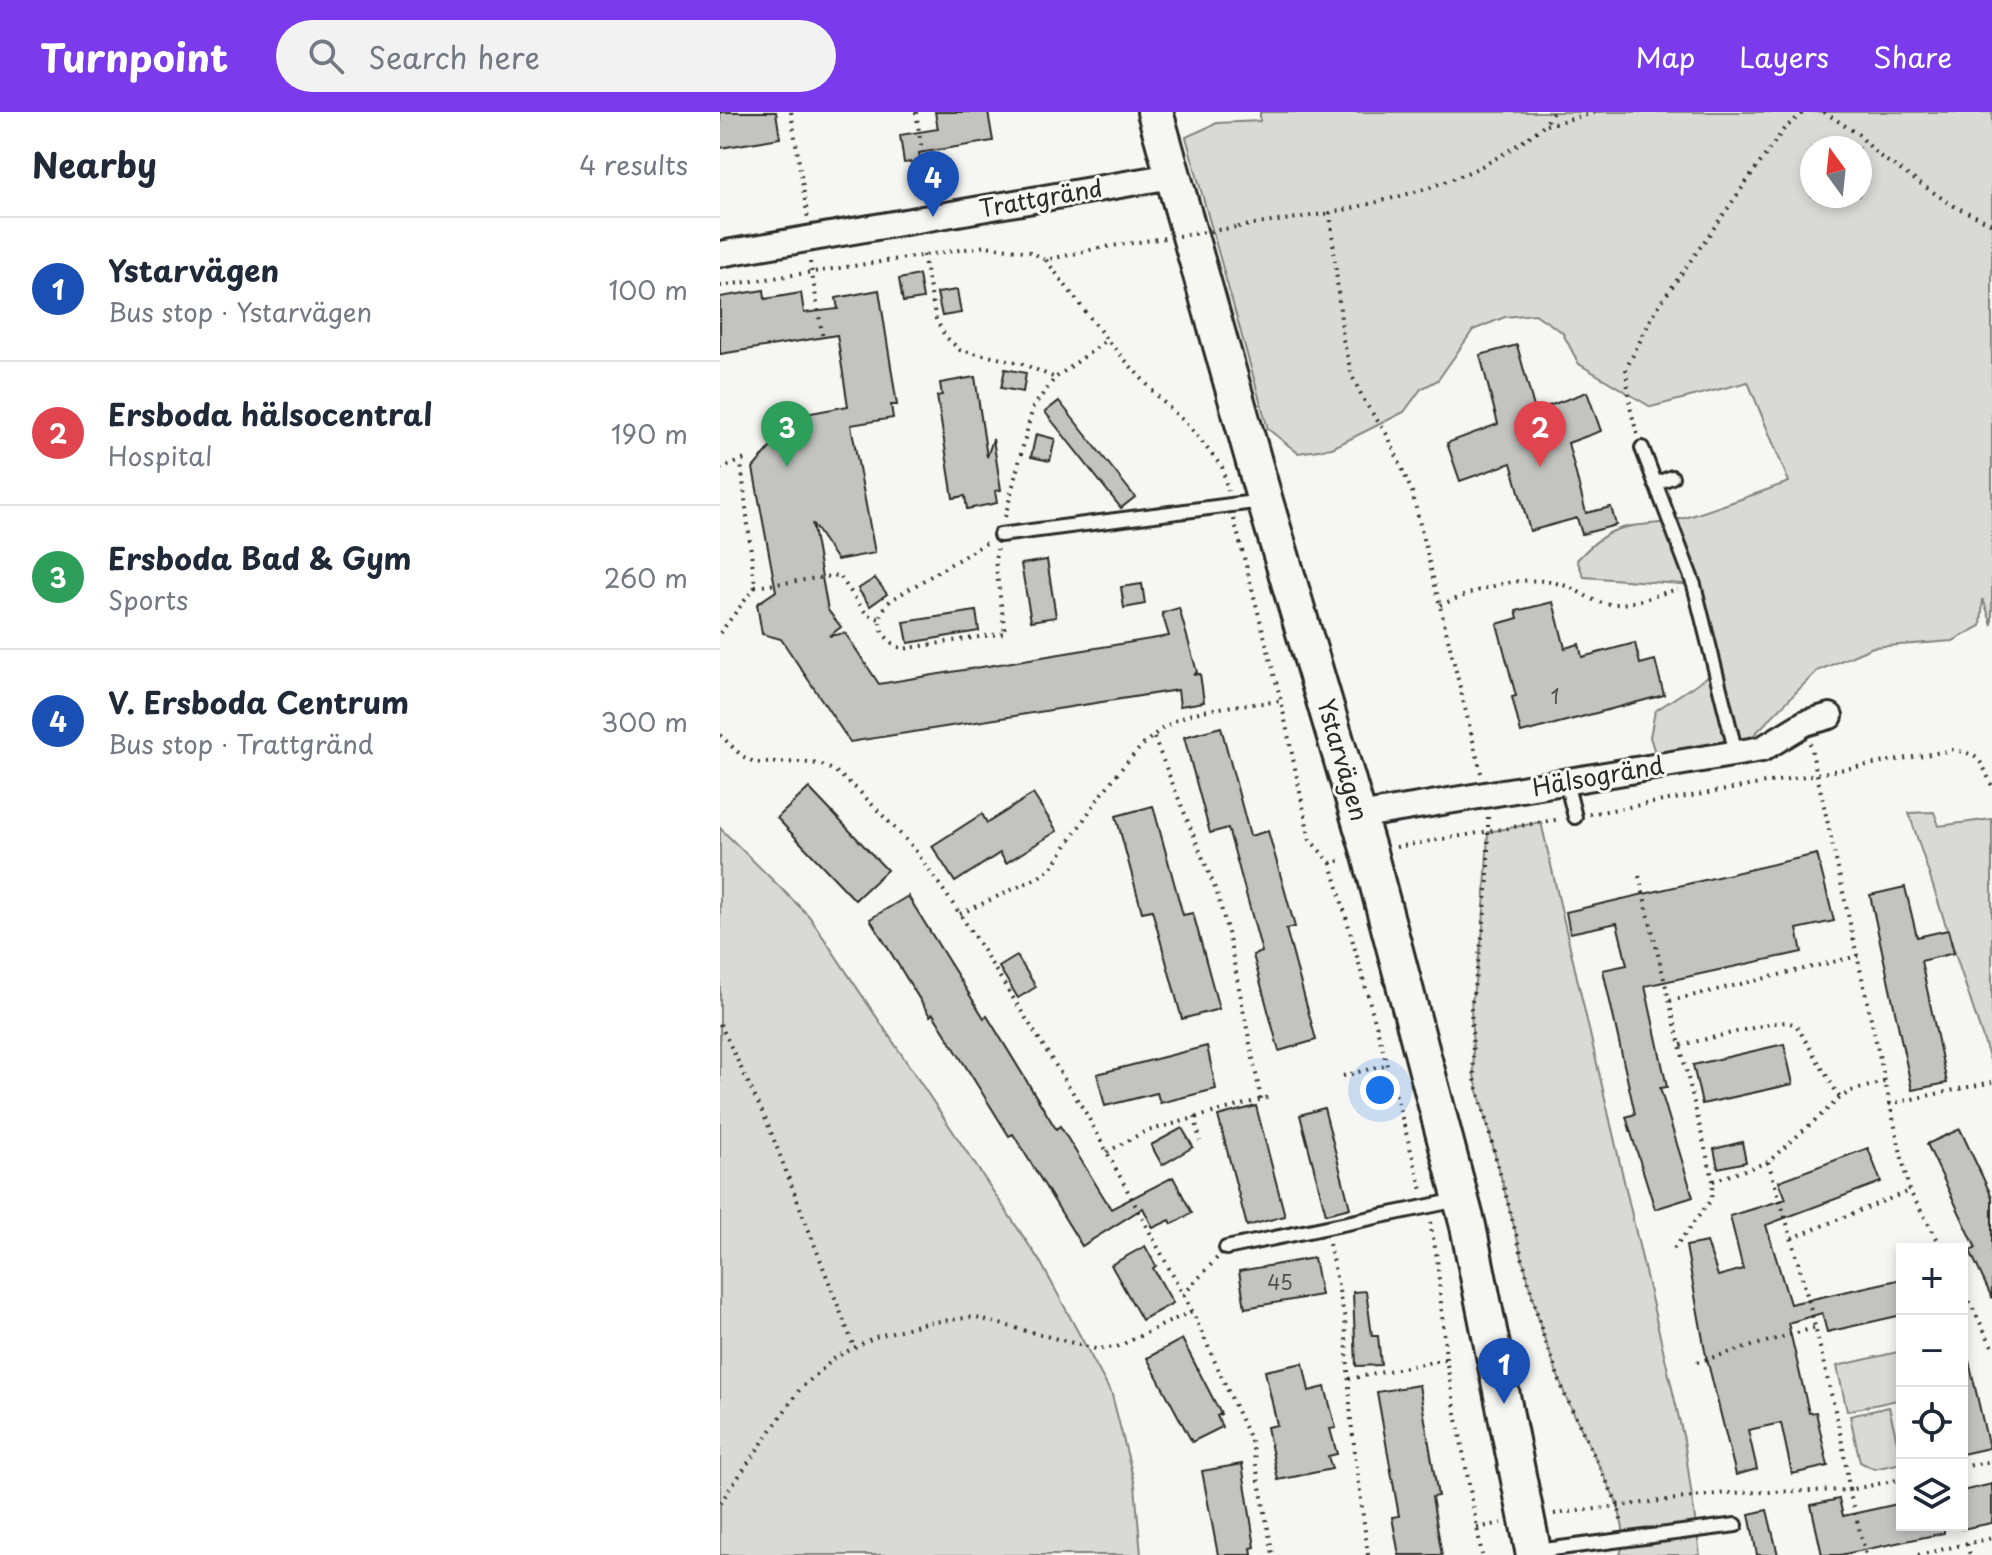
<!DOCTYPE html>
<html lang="en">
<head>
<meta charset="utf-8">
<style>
	body { margin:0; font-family:"Playpen Sans",sans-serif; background:#f2f2f3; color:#1f2937 }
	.controls { position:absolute; right:24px; bottom:24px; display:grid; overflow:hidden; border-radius:0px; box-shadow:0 4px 12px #0003 }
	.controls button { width:72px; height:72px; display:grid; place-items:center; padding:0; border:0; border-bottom:2px solid #e0e1e3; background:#fff; color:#1f2937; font:40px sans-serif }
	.compass { position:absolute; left:1080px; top:24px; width:72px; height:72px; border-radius:50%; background:#fff; box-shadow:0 4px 12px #0003; rotate:345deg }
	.you { position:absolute; left:660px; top:978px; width:28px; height:28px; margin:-20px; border:6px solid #fff; border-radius:50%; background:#1a73e8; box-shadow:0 0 0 12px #1a73e833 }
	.badge { display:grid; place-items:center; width:52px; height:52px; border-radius:50%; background:#7c3aed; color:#fff; font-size:26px; font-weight:700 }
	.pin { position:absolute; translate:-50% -66px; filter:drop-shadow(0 2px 4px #0008) }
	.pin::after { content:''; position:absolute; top:42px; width:28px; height:24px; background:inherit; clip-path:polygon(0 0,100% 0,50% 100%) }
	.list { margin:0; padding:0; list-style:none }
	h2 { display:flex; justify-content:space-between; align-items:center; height:104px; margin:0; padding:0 32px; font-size:34px }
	h2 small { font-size:26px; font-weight:400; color:#747a83 }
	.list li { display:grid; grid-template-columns:52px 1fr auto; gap:24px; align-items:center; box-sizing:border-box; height:144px; padding:0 32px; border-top:2px solid #e0e1e3 }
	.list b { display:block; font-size:30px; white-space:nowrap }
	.list p { margin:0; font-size:26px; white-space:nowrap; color:#747a83 }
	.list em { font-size:26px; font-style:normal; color:#747a83 }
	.icon { flex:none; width:44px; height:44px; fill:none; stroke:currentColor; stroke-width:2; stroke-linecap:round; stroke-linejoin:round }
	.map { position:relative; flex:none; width:1272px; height:1443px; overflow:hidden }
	header { display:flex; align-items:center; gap:48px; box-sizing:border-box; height:112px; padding:0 40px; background:#7c3aed; color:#fff }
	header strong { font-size:38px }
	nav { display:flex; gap:44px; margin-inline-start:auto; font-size:28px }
	.search { width:560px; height:72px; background:#f2f2f3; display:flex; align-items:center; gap:20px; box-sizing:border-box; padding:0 28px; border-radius:44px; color:#747a83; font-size:30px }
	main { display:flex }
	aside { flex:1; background:#fff }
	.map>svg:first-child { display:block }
</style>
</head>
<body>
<header>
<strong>Turnpoint</strong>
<div class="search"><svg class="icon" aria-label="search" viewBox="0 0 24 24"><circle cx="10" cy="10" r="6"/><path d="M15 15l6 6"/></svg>Search here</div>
<nav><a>Map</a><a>Layers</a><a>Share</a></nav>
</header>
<main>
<aside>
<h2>Nearby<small>4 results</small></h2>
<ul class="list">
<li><span class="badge" style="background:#1a4fb4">1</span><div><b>Ystarvägen</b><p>Bus stop · Ystarvägen</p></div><em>100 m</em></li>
<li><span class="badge" style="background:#e0444e">2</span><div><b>Ersboda hälsocentral</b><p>Hospital</p></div><em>190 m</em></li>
<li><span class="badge" style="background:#2e9e5b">3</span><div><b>Ersboda Bad &amp; Gym</b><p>Sports</p></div><em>260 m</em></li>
<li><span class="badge" style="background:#1a4fb4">4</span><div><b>V. Ersboda Centrum</b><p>Bus stop · Trattgränd</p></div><em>300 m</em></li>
</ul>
</aside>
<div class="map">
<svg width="1272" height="1443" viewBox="0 0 1272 1443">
	<rect width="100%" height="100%" fill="#f6f6f2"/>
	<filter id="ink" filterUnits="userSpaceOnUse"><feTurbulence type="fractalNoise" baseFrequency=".0125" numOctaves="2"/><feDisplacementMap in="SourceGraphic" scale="16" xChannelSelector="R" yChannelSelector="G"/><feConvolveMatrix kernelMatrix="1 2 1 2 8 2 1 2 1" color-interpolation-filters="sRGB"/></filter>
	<g filter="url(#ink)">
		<g fill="#d9d9d5" stroke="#828280" stroke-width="2" fill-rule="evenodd">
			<path d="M540,0h732v513l-9,-26 -2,27 -28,15 -80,6 -56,24 -81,82 -77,13 -9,-29 5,-26 61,-40 -22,-86 -110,-8 -7,-17c45,-49 59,-27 111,-43 34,-11 67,-23 101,-35l-41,-100 -97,25 -72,-43 -17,-32 -27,-18 -30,3 -32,13 -35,50 -17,9 -17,23 -72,36 -34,5 -30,-24 -82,-292 31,-14 43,-2zM1092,36h48v48h-48z"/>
			<path d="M1214,700l5,14 53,-7v247l-83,-253z"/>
			<path d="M821,710l143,618 16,115h-80l5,-17 -7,-33 -53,-110 -23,-63 -68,-257 -3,-67 12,-78 5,-98z"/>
			<path d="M0,716l89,88 232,347 71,132 23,90 6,70h-421z"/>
			<path d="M1182,1239v48l-55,12 -10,-45z"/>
			<path d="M1169,1295l13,56 -28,6 -14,-7 -10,-46z"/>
		</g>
		<g fill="#c3c3c0" stroke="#2b2b2b" stroke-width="2">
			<path d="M0,0h56l4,26 -60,10z"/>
			<path d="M215,0h53l5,29 -74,12 2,8 -17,2 -4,-28 38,-6z"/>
			<path d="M199,163l4,24 -20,3 -4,-23z"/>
			<path d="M44,178l1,9 36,-6 3,20 34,-4 -2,-11 43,-8 18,115h-6l2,13 -42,7 24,128 -38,7 -25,-37 16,87 13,17 -12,9 16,-3 34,51 290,-48 -7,-23 17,-5 18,64 -4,3 7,-1 4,28 -24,4 -2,-16 -328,52 -69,-103 -19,-5 -5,-30 19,-13 -23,-123 27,-32 29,-5 -3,-17 42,-8 -11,-71 -117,19v-57z"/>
			<path d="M237,178l4,23 -19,3 -5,-23z"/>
			<path d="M797,233l18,66 52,-19 14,39 -33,12 18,70 25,-6 5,18 -34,9 -5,-16 -47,13 -19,-68 -51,18 -13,-38 51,-19 -18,-69z"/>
			<path d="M285,257l21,4 -3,19 -22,-4z"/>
			<path d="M255,265l12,80 6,-18 8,51 -6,1 2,12 -30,6 -2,-13 -12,2 -16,-102 5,-1 -2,-12z"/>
			<path d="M339,289l76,96 -14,11 -76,-96z"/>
			<path d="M316,322l19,5 -5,22 -19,-4z"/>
			<path d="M327,448l9,57 -25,4 -10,-57z"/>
			<path d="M155,466l12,16 -17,12 -12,-17z"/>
			<path d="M422,472l3,20 -21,4 -3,-21z"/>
			<path d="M833,490l12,46 14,-4 3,13 53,-14 5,21 15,-4 9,35 -143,38 -9,-36 4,-1 -19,-72 21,-6 -2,-7z"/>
			<path d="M256,499l3,20 -71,12 -4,-21z"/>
			<path d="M501,615l29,109 18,-5 27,96 -9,2 30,111 -37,11 -26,-96 9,-3 -34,-124 -18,5 -26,-96z"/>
			<path d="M89,676l78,82 -32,30 -78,-82z"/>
			<path d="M313,682l24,37 -51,32 -6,-10 -45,29 -23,-36 50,-32 5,9z"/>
			<path d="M433,694l30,109 10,-2 26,96 -37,10 -30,-109 -10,2 -26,-96z"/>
			<path d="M1097,742l17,67 -37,8 5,23 -157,34 22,101 -7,1 33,109 -38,12 -29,-92 9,-3 -32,-144 24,-5 -10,-42 -47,10 -4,-21z"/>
			<path d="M1185,775l12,50 31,-7 6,23 -33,8 26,122 -35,7 -42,-195z"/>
			<path d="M188,784l76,122 3,-2 69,113 4,-3 51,83 62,-32 19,36 -20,11 -2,-4 -17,8 -10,-20 -61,38 -69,-112 -4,2 -76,-122 -3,2 -60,-97z"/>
			<path d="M297,844l19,31 -18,11 -19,-31z"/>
			<path d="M1064,932l9,40 -91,20 -9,-39z"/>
			<path d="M487,934l9,43 -56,14 -3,-10 -52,13 -8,-32z"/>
			<path d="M536,994l29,110 -38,10 -29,-110z"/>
			<path d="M604,996l26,100 -24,6 -26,-99z"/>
			<path d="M462,1016l11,19 -31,18 -11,-20z"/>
			<path d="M1240,1017l32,68v101l-22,-47 6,-3 -49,-104z"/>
			<path d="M1022,1030l4,20 -28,6 -4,-19z"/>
			<path d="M1148,1036l13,34 -115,43 24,79 112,-25v36l-75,17 -5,-19 -34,10 21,90 7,-1 12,54 -36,8 -11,-51 -33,7 9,39 -21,6 -31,-124 -19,-105 21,-4 11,34 25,-7 -13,-53 56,-17 -7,-18z"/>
			<path d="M425,1134l11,20 -3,2 20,35 -31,17 -31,-55z"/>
			<path d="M594,1146l7,37 -76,13 -6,-37z"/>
			<path d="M646,1179l6,45h6l3,29 -25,1 -3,-74z"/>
			<path d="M462,1227l39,75 -4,2 5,11 -30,15 -45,-84z"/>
			<path d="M1249,1249l20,87 -27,6v-92z"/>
			<path d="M583,1251l6,28 16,-4 11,41 -6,1 7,25 -9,2 4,13 -54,11 -11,-53 10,-2 -12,-54z"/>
			<path d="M699,1273l19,111 -6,1 10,58h-43l-7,-38 7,-1 -22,-124z"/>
			<path d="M522,1352l13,83 -4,1 1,7h-34l-16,-84z"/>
			<path d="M1272,1372v39l-30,6v-38z"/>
			<path d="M1119,1387l4,17 59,-13v22h42v8l-104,22h-18l-11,-50z"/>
			<path d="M1047,1398l11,45h-21l-8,-41z"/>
		</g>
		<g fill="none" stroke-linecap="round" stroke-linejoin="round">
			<defs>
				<g id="lane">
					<path d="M922,336l52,137 42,168"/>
					<path d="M935,372l17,-7"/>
					<path d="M280,423l262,-34"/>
					<path d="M846,670l9,35"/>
					<path d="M506,1136l232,-48"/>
					<path d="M817,1439l199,-26"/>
				</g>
				<g id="street">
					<path d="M0,142l452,-78"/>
					<path d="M638,704l404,-67 43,-26 25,-7"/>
				</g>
				<path id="secondary" d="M435,0l110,389 104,351 99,374 66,329"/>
			</defs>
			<use href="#lane" stroke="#2b2b2b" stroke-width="18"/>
			<use href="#street" stroke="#2b2b2b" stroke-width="30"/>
			<use href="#secondary" stroke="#2b2b2b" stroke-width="40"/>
			<g stroke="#2b2b2b" stroke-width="4" stroke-dasharray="2 6" stroke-linecap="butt">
				<path d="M71,0l17,107"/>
				<path d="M196,0l13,85"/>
				<path d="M1104,0l34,22 20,21 74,50 40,19"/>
				<path d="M826,13l52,-13"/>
				<path d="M518,115l92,-14"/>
				<path d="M203,143l13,64 9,17 15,14 61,13 34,15"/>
				<path d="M326,148l61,80 54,60 28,26 33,41 6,24"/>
				<path d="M90,150l13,77"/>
				<path d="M0,174l266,-40 45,6 15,8 53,-12"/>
				<path d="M917,322l-7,-27 -4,-38 29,-58 129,-182 20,-17"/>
				<path d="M0,357l25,-10"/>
				<path d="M285,405l28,-110 22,-29 52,-38"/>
				<path d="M514,407l47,182 29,139 21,23 14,-4"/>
				<path d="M266,431l-95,57c-19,19 -11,39 12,49l102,-16 -10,-73 2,-11"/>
				<path d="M35,475l84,-12 28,40 13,4"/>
				<path d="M720,493c41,-16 83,-34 126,-19 17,6 27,18 46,18 21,1 46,-10 66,-15"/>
				<path d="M0,521l35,-46 -14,-124"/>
				<path d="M0,623l22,21 14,7 43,-1 21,2 15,7 23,19 55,57 47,67 127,201 105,196 60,133 21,111"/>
				<path d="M434,626l63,155 11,40 33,166"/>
				<path d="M1090,631l99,447 34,59"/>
				<path d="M761,661l-69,-281 -24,-56 -22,-32 -14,-28 -9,-37 -13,-126c66,-15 131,-29 187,-68 15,-10 27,-17 36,-33"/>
				<path d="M869,702l364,-64c28,4 28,12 39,36"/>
				<path d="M768,705v64l-5,49 -12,78 3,67 68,257 23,63 53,110 4,20"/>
				<path d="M676,735l165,-28"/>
				<path d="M611,751l91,327"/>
				<path d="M919,764l74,305 -2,19 -38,50"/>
				<path d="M240,802l79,-37 13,-10c30,-43 75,-120 121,-145 28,-16 76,-17 108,-21"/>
				<path d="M950,889l188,-45"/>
				<path d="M0,912l47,98 87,225"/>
				<path d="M961,933l93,-22 13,-1 9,3 44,73"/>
				<path d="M623,964l42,-11"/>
				<path d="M1169,992l103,-22"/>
				<path d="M475,1005l5,24"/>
				<path d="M387,1040l37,-20 126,-35"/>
				<path d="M1048,1050c22,68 41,137 57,207 10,41 20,80 24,121l53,-11"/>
				<path d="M993,1069l55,-19 72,-64 11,-7 33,-9"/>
				<path d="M710,1110l7,36 9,101 36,196"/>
				<path d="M1072,1126l117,-47"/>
				<path d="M609,1132l16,75 6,102 17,134"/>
				<path d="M1242,1175l30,59"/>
				<path d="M463,1183l34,-37"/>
				<path d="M977,1250l117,-34"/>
				<path d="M629,1267l97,-20"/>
				<path d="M1242,1355l30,-6"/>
				<path d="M0,1391l80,-114 36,-32 39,-20 50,-14 48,-6 123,32 21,-2 75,-36"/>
				<path d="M834,1402l172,-21 123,-3 17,65"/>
				<path d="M757,1416l25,-5"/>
				<path d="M1247,1432l3,11"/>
				<path d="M1198,1443l74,-17"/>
			</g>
			<use href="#lane" stroke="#f6f6f2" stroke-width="12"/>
			<use href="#street" stroke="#f6f6f2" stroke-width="24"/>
			<use href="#secondary" stroke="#f6f6f2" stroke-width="34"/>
			<path stroke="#2b2b2b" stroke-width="4" stroke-dasharray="2 6" stroke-linecap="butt" d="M379,136l139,-21"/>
		</g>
	</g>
	<g text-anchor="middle" stroke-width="6" stroke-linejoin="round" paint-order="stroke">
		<g font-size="20" fill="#515150">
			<text x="835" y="592">1</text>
			<text x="560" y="1178">45</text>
		</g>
		<g font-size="24" fill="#2b2b2b" stroke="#f6f6f2">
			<text transform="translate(321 87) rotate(-10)" y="8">Trattgränd</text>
			<text transform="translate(622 648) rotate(74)" y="8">Ystarvägen</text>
			<text transform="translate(878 665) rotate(-10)" y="8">Hälsogränd</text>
		</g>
	</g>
</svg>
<div class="controls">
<button>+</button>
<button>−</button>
<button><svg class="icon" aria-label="locate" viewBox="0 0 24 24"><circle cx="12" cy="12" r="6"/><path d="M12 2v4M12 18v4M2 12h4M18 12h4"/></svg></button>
<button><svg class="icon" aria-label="layers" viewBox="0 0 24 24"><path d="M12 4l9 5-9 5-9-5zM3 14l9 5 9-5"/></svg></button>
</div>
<svg class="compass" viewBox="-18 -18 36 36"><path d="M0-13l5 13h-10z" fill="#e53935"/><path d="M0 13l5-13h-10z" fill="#747a83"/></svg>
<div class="you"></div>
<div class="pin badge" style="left:784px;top:1292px;background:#1a4fb4">1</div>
<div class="pin badge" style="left:820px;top:355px;background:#e0444e">2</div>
<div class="pin badge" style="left:67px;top:355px;background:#2e9e5b">3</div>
<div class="pin badge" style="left:213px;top:105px;background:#1a4fb4">4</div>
</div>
</main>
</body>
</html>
